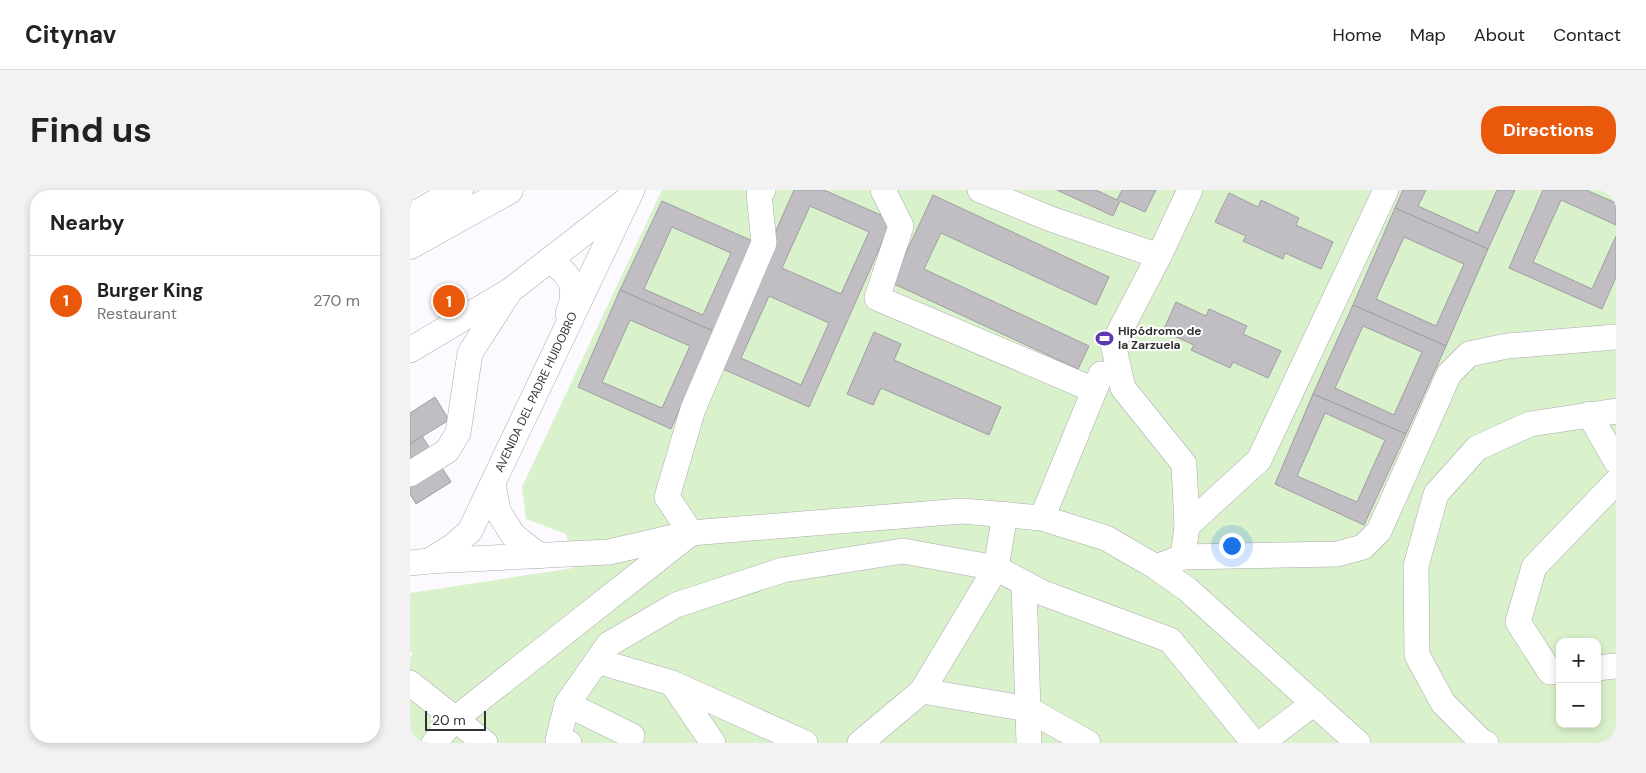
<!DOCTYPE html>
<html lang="en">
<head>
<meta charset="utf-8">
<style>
	body { margin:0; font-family:"DM Sans",sans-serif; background:#f2f2f2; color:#222 }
	.controls { position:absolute; right:15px; bottom:15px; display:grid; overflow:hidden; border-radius:10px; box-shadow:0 2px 8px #0003 }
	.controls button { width:45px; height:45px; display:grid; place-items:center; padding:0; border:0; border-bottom:1px solid #e0e0e0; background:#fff; color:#222; font:25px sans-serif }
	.scale { position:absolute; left:15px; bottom:12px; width:61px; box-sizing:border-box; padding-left:5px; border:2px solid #313033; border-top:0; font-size:14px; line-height:18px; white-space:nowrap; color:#313033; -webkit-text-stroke:4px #fff; paint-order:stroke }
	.you { position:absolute; left:821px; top:355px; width:18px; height:18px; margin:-12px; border:4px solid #fff; border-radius:50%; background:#1a73e8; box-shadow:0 0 0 8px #1a73e833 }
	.badge { display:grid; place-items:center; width:32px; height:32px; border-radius:50%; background:#ea580c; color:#fff; font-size:16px; font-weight:700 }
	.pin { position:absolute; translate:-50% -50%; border:2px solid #fff; box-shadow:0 1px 5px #0006 }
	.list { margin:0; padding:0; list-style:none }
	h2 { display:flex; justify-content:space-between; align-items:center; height:65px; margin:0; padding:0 20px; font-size:21px }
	h2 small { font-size:16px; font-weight:400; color:#767676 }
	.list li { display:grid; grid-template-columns:32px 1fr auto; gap:15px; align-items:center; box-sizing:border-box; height:90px; padding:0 20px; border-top:1px solid #e0e0e0 }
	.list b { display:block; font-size:19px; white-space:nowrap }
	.list p { margin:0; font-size:16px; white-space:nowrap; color:#767676 }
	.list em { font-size:16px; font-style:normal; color:#767676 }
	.map { position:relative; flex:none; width:1206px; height:553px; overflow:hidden; border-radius:20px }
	header { display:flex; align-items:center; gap:30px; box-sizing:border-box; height:70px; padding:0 25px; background:#fff; border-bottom:1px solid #e0e0e0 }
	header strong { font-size:24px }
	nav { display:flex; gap:28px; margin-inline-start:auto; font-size:18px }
	.intro { display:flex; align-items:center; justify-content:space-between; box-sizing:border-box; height:120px; padding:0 30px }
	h1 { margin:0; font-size:35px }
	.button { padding:12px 22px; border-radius:20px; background:#ea580c; color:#fff; font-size:18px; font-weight:700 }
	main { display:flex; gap:30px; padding:0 30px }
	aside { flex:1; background:#fff; border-radius:20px; box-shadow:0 2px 8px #0003 }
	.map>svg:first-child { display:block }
</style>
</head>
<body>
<header>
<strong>Citynav</strong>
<nav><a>Home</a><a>Map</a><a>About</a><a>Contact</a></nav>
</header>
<div class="intro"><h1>Find us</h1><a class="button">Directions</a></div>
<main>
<aside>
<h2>Nearby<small></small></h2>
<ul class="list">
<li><span class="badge">1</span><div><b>Burger King</b><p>Restaurant</p></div><em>270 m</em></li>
</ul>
</aside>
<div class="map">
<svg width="1206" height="553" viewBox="0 0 1206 553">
	<rect width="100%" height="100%" fill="#fcfaff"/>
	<path fill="#daf2cb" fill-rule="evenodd" d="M252,0h954v553h-1206v-86l3,-3 -3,-3v-58l163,-25 -7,-34 -40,-15 -4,-32zM1150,452h37v82h-37z"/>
	<g fill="#c0bec3" stroke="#9f9da3" fill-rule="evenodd">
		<path d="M384,0h30l68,30 -83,187 -93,-41zM400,16l59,26 -28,62 -59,-26zM359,106l60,27 -28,62 -60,-27z"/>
		<path d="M647,0h39l21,10 5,-10h34l-11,22 -25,-11 -7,15z"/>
		<path d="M993,0h23l-8,16 60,27 19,-43h18l-27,59 -93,-41z"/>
		<path d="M1133,0h43l30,13v22l-55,-25 -28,62 59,27 24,-53v41l-14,32 -93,-41z"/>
		<path d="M819,3l29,14 3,-7 38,18 -3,7 37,17 -12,27 -36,-16 -2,6 -40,-18 3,-5 -31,-14z"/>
		<path d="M523,5l176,82 -13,28 -155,-72 -17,36 165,77 -11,23 -186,-86z"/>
		<path d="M252,11l93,41 -42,89 -93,-41zM262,37l59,26 -28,62 -59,-26z"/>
		<path d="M985,18l93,41 -42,97 -93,-41zM994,47l60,27 -28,62 -60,-27z"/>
		<path d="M210,100l93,41 -42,98 -93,-42zM220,130l60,26 -28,62 -60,-26z"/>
		<path d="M766,112l30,14 3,-7 38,17 -4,8 38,17 -13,27 -35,-16 -3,6 -39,-18 3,-5 -31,-14z"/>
		<path d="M943,115l93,41 -40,88 -93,-40zM953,136l59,26 -28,63 -59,-27z"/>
		<path d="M464,142l27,12 -7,16 107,47 -12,28 -108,-47 -8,17 -26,-11z"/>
		<path d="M903,204l93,40 -42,91 -89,-41zM915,223l60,27 -28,62 -60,-26z"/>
		<path d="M25,207l14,23 -39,24v-31z"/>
		<path d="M12,246l29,46 -35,22 -6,-10v-50z"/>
	</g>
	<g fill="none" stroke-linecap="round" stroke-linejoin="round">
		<defs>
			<g id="minor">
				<path d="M473,0l18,36 -24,72 217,92"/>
				<path d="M570,0l71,29 108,37"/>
				<path d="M139,70c23,15 29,28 19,54"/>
				<path d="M0,160l101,-60 113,-88"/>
				<path d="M1179,224l27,47"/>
				<path d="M0,284l37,-23 11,-18 12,-80 38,-59"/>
				<path d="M83,294l5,27 15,24 27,21"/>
				<path d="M632,328l59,-144"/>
				<path d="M777,336l72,-66 127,-270"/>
				<path d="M773,367l4,-31 -3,-62 -61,-76 -10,-44 46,-88 31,-66"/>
				<path d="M19,371l180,-9 82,-19 271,-22 80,7 64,20 50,29 31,22 171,154"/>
				<path id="s1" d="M0,373l19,-2 24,-15 17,-15 162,-341"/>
				<path d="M746,377l27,-10 154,-3 26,-7 16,-16 70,-157 20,-20 38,-8 109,-9"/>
				<path d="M614,393l5,160"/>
				<path d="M187,471l75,22"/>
				<path d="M1187,478l19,-2"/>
				<path d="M1150,481l-10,1 -32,-50 16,-55 82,-85"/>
				<path d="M0,493l75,60"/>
				<path d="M512,501l106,18 60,34"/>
				<path d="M157,514l65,32"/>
				<path d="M24,553l21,-24 236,-186 -24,-36 26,-88 71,-166 -5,-49 4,-4"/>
				<path d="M159,553l-11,-3 9,-36 42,-60 67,-39 107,-35 120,-19 93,17 47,25 127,47 84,103"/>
				<path d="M303,553l-41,-60 133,60"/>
				<path d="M450,553l62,-52 74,-123 9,-54"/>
				<path d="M851,553l53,-40"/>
				<path d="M1076,553l-5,-2 -38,-38 -26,-48 -1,-89 20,-72 41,-46 53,-24 86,-13"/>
			</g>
			<g id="highway">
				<path d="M0,28l49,-28"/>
				<path d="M0,55l99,-55"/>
			</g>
		</defs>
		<use href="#minor" stroke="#acaab0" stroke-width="26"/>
		<use href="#highway" stroke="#acaab0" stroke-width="29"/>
		<use href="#minor" stroke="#fff" stroke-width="25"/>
		<use href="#highway" stroke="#fff" stroke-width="28"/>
	</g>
	<defs>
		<symbol id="stadium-bare" viewBox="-9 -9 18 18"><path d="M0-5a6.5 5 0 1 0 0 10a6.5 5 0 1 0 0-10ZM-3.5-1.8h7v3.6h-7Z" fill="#5c39b1" stroke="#fff" stroke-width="2.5" paint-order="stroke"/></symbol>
	</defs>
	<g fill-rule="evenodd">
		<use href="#stadium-bare" x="682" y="136" width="25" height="25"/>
	</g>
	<g text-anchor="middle" stroke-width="4" stroke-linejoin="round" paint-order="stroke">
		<g font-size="12" font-weight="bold" fill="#313033" stroke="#fff" text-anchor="start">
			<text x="708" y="145">Hipódromo de<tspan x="708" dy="14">la Zarzuela</tspan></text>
		</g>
		<g font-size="12" fill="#313033" stroke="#fff">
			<text dy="4" stroke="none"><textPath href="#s1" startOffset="224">AVENIDA DEL PADRE HUIDOBRO</textPath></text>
		</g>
	</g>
</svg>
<div class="controls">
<button>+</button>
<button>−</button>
</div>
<div class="scale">20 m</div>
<div class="you"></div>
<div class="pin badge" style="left:39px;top:111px">1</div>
</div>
</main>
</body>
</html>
